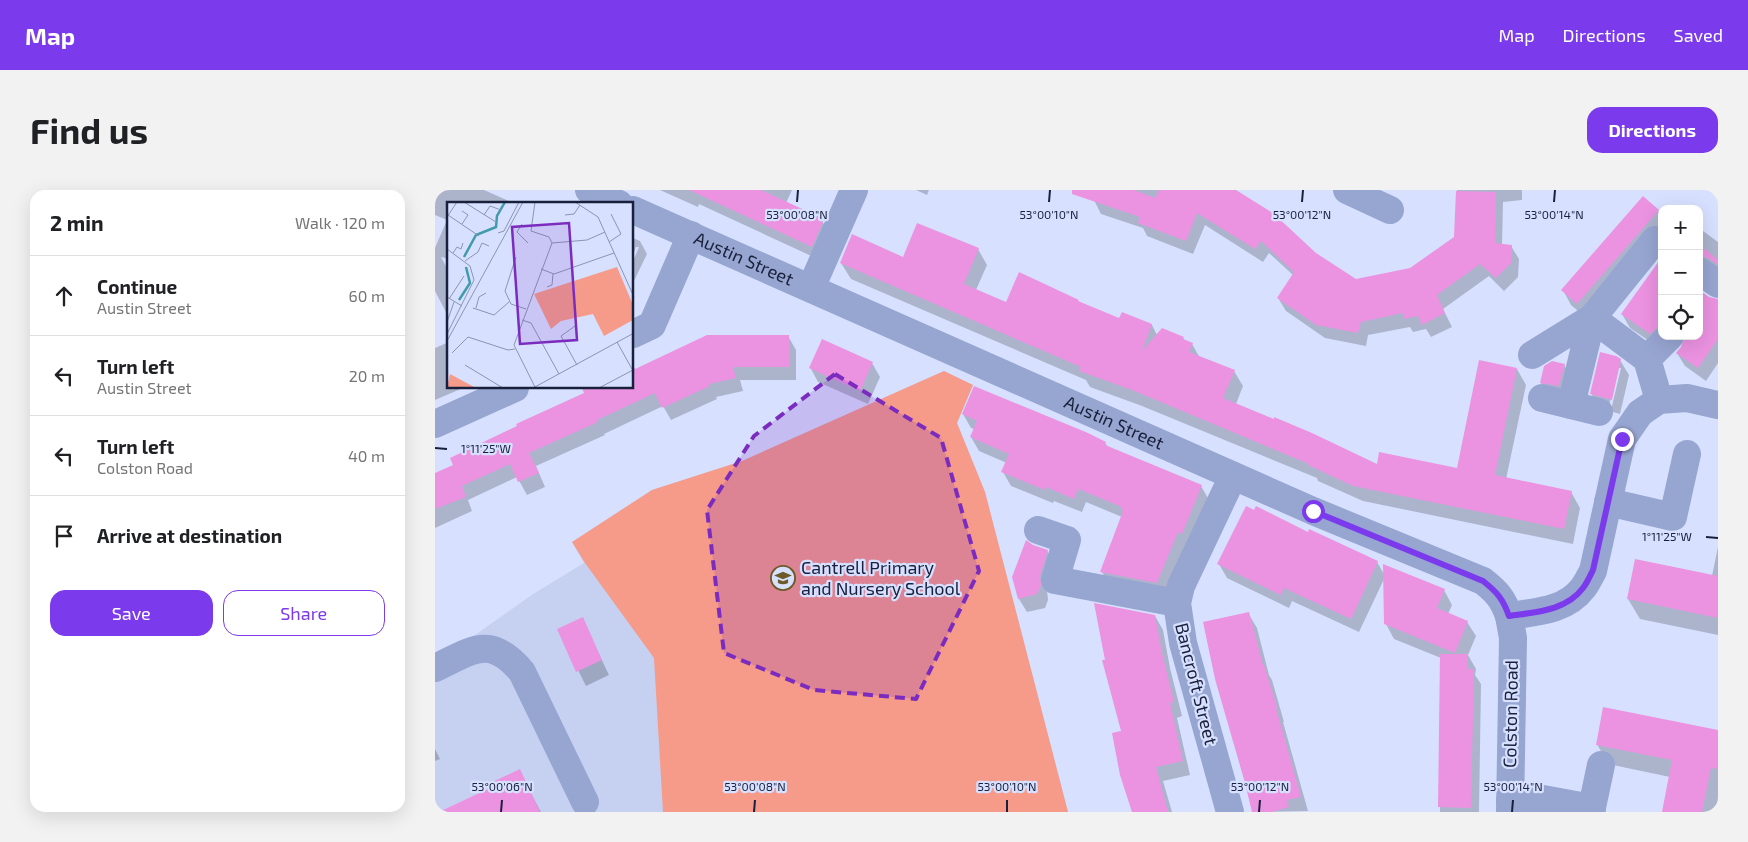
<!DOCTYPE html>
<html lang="en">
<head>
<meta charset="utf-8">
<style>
	body { margin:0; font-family:"Exo 2",sans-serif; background:#f2f2f2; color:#202124 }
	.controls { position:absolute; right:15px; top:15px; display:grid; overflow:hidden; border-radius:10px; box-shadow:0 5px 20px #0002 }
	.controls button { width:45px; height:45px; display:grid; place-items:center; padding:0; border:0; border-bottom:1px solid #e0e0e0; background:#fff; color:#202124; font:25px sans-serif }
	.stop { position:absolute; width:15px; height:15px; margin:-11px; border:4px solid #7c3aed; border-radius:50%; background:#fff }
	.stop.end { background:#7c3aed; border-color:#fff; box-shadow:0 1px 5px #0008 }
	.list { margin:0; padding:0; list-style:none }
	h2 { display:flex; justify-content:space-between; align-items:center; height:65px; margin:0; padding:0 20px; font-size:21px }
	h2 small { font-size:16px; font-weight:400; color:#757577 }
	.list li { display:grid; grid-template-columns:32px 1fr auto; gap:15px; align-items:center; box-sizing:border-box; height:80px; padding:0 20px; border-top:1px solid #e0e0e0 }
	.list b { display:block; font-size:19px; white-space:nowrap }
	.list p { margin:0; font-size:16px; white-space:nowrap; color:#757577 }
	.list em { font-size:16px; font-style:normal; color:#757577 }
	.actions { display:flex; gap:10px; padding:15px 20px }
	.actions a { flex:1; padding:11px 0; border:1px solid #7c3aed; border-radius:15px; text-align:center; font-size:18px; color:#7c3aed }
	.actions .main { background:#7c3aed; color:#fff }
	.icon { flex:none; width:28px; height:28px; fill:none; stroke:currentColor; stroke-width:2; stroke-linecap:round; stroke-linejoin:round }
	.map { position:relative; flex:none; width:1283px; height:622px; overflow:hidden; border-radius:15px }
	header { display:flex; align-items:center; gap:30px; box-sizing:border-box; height:70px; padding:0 25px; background:#7c3aed; color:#fff }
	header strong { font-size:24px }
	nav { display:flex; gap:28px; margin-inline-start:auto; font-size:18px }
	.intro { display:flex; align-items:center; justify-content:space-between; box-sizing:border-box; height:120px; padding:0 30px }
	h1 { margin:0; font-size:35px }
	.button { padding:12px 22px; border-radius:15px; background:#7c3aed; color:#fff; font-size:18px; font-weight:700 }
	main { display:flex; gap:30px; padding:0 30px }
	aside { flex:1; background:#fff; border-radius:15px; box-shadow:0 5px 20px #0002 }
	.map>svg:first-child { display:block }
</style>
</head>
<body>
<header>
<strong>Map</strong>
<nav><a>Map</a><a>Directions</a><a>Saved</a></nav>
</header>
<div class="intro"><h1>Find us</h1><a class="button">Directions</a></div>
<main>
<aside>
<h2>2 min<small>Walk · 120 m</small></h2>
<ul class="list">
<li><svg class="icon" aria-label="ahead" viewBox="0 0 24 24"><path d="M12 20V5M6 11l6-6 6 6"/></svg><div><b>Continue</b><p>Austin Street</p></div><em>60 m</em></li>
<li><svg class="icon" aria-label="left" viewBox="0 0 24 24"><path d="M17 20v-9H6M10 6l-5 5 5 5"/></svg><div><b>Turn left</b><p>Austin Street</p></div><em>20 m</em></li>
<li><svg class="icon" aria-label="left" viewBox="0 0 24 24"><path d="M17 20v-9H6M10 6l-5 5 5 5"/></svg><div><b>Turn left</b><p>Colston Road</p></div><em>40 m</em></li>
<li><svg class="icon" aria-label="arrive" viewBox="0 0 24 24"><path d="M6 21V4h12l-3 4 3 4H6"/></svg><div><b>Arrive at destination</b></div></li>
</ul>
<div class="actions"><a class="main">Save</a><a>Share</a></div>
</aside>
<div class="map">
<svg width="1283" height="622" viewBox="0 0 1283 622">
	<rect width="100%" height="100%" fill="#d7e1ff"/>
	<path fill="#c6d1f1" d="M509,181l29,14 -16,38 28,69 83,320h-633v-159l40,-18 58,-41 51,-31 -12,-21 80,-52 90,-29z"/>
	<path fill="#f69a8a" d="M509,181l29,14 -16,38 28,69 83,320h-405l-9,-154 -69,-95 -13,-21 80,-52 90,-29z"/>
	<g fill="#0003" fill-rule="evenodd">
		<path d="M0,0h49l32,14h-67v55l-8,-2 8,15v46l-14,-27v-43l12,-28 -12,-5z"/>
		<path d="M225,0h132l-6,13 35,16 8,14 -9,27 -121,-56 -1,3z"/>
		<path d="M481,0h13l-2,5z"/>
		<path d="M662,0h137l82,64 40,27 55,-12 45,-32 1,-47h65v10l-19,2 -1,43 9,1 8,13 -1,18 -14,14 -15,-15 -46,33 9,18 -21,10 -5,-8 -13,3 -3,-5 -42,8 -2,11 -41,-8 -39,-27 -8,-13 15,-23 -24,-22 -6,9 -58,-37 -12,29 -46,-18 -4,-8 -42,-14 -7,-14z"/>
		<path d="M1208,8l15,13 4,6v14l-76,87 -15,-13 -8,-15z"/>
		<path d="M1264,38l19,14v30l-19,-1z"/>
		<path d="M198,48l7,3 7,13 -14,29v-22l6,-14h-3l-3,8z"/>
		<path d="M543,59l9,16 -11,25 30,13 72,-2 2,2 40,17 2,-7 30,12 5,10 26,3 2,3 7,3 8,14 34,13 9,15 -7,18 142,61 80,4 59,-100 9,16 -20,94 65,13 9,16 -7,36 -210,-43 -45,-20 -1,-3 -175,-72 -52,-19 -4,-7 -235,-101 -10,-16 63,-4z"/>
		<path d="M1226,70l1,76 -4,11 -28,-19 -8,-14z"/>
		<path d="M1274,108l9,2v63l-12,18 -21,-15 -8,-13 22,-17z"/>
		<path d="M353,146l8,14v30h-56l3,11 -27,6 1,2 -46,21 -8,-14 -59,28 1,1 -69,31 9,21 -18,8 -10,-18 -49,23 4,11 -37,17v-54l19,-8 132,-72 -1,-2 9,-4h39v-19l2,-1 1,2z"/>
		<path d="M14,152v46h14l-28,12v-52z"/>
		<path d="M1185,170l9,15 -9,39 -21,-6 -8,-15zM1183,178h3l-9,38h-3z"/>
		<path d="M437,173l8,14 -12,27 -50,-22 -8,-15z"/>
		<path d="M1129,175l4,7 -5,21 -18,-3 -4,-7z"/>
		<path d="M528,224l142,29 3,4 93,39 8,14 -44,97 -55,-11 -8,-14 20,-55 -36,-15 -4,10 -28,-11 -1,2 -42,-17 -8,-14 4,-9 -28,-12 -8,-14 3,-8 -3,-1z"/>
		<path d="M873,344l69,28 8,14 59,14 8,15 -4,9 19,8 9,14 -8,19 8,14 -1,6 6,9 -2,128h-39l1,-154 -47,-19 -8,-15 -1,-47 -26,55 -67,-31 -3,7 -62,-30 -8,-14z"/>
		<path d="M597,356l15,5 8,14 -8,25 1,10 -3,8 -18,4 -8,-13z"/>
		<path d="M1283,357v88l-78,-16 -12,-20 84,-23z"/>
		<path d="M813,423l9,15 12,47 3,5 12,42h-1l25,89 -55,1z"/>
		<path d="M720,426l8,14 7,38 12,48 -5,2 13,57 -27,6 9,31h-39l-11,-80 -16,-71z"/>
		<path d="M147,429l27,56 -23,11 -28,-56z"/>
		<path d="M1283,541v74l-1,7h-54l7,-35 -62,-13 -11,-20z"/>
		<path d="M0,559l5,10 -5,2z"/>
		<path d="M84,581l22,41h-99l50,-23z"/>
	</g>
	<g fill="#eb92e1">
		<path d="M254,0h72l61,28 -1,3 2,1 -11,25z"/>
		<path d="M637,0h62l21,8 4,-8h77l37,23 43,40 40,26 54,-11 44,-31 2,-46 40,1 -1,51 17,2 -1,18 -15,15 -16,-14 -43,31 8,18 -23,12 -4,-9 -14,3 -1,-6 -42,9 -3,11 -42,-8 -39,-27 17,-26 -33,-31 -6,8 -58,-36 -11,28 -48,-18 2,-6 -68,-23z"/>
		<path d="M1208,6l16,14 -82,94 -16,-14z"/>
		<path d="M482,33l62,25 -15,36 42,18 13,-30 60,28 -1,1 41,17 3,-6 30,12 -10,27 20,-23 22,9 -1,2 10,4 -4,9 46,18 -12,28 51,21v-2l38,16 65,31 2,-12 78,16 22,-108 38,8 -22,107 77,16 -8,38 -211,-43 -45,-21 1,-1 -177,-74 -53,-19 2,-4 -241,-104 12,-29 51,23z"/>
		<path d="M1264,54l19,16v5l-10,-7 -9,-2z"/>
		<path d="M1224,71l3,2v60l-12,11 -29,-20z"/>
		<path d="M1264,100l10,7 9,2v40l-20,29 -22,-15 5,-6 4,-11h14z"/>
		<path d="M272,145h82v32h-56l3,11 -27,6 1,2 -48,22 -7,-15 -58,27 1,2 -69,31 10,20 -21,9 -8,-18 -48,22 4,11 -31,12v-36l18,-8 -3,-7 67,-32 -1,-2 68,-31 -2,-5h51v-18z"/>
		<path d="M387,149l51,23 -13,29 -51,-23z"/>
		<path d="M1165,162l16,4 5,3 -9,41 -22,-6z"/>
		<path d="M1117,171l13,3 -6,22 -19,-3 4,-17z"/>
		<path d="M539,196l114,47 18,9 -1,3 97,40 -20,49 -4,-2 -21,51 -57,-11 23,-61 -2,-1 1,-3 -44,-18 -4,10 -28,-12 -1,3 -44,-18 8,-18 -39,-17 7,-16 -15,-7z"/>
		<path d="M811,316l8,4 2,-4 52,26 1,-3 69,32 -27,58 -67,-31 -3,7 -64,-31z"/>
		<path d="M591,350l7,5 15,5 -8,26 1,9 -4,9 -19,5 -6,-22z"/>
		<path d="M1200,369l83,17v42l-91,-19z"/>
		<path d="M948,374l62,25 -8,19 31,13 -13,32 -71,-29z"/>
		<path d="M659,413l61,12 7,38 12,49 -4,1 13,58 -27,6 12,45h-36l-12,-37 -8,-42 9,-2 -19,-71h3z"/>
		<path d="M814,422l14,53h1l13,42 -1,1 25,89 -14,3 2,7 -17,5h-20l-7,-29 -30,-104 -12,-57z"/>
		<path d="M148,427l19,43 -26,12 -19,-43z"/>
		<path d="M1005,464h28v15h6l-3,139 -33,-1z"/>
		<path d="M1168,517l115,23v39l-7,-1 -9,44h-40l10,-52 -76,-15z"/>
		<path d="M85,579l20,43h-101l51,-24 -2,-4z"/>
	</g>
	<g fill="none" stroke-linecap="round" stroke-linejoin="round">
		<g stroke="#97a5d1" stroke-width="28">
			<path d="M154,0l30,14"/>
			<path d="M912,0l43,20"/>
			<path id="s1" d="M198,20l680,301 170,70c14,11 20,18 26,35 26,-4 57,-5 74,-28 4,-5 7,-12 10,-17l29,-132 18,-26 19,-13 28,-2 31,7"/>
			<path d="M1264,81l19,13"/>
			<path d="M376,98l43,-98"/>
			<path d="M1157,128l55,41"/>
			<path d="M198,144l19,-9 39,-90"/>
			<path d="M1097,165l60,-37 63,-78 7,4"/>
			<path d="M1107,208l57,14"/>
			<path d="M1224,210l-12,-41 23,-23"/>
			<path d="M1136,215l21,-87"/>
			<path d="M0,234l80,-36"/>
			<path d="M1173,312l65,15 14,-63"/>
			<path d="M603,340l29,10 -12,40 122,23"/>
			<path d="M1074,426l4,22 -3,174"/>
			<path d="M0,478c38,-18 55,-34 87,4l63,130"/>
			<path d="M1075,611l33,-2 49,9"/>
			<path d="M795,622l-47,-169 -6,-40 4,-17 52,-110"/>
			<path d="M1156,622l10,-47"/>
		</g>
		<path stroke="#8088a5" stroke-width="4" stroke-dasharray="8 4" stroke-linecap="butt" d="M1282,0h1"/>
	</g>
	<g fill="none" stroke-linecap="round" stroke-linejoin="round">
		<path stroke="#7c3aed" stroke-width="6" d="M878,321l170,70c14,11 20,18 26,35 26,-4 57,-5 74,-28 4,-5 7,-12 10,-18l29,-131"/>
	</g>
	<path fill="#7b2cbf" fill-opacity="0.2" stroke="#7b2cbf" stroke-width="4" stroke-dasharray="10 6" stroke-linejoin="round" d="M400,184l106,64 38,133 -63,128 -102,-9 -90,-37 -17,-143 47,-74z"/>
	<path fill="none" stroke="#19203b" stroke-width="2" d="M362,12l1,-12M614,12l1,-12M867,12l1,-12M1119,12l1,-12M0,258l12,1M1271,347l12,1M66,622l1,-12M319,622l1,-12M572,622v-12M824,622l1,-12M1077,622l1,-12"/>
	<defs>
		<symbol id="school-ring" viewBox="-11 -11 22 22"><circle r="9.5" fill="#d7e1ff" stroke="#6c5b28" stroke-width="1.5"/><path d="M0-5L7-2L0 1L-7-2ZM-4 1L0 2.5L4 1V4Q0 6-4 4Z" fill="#6c5b28"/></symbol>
	</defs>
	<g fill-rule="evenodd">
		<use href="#school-ring" x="334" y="374" width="28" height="28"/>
	</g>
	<g text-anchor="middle" stroke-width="4.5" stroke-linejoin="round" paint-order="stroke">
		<g font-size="18" fill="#19203b" stroke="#d7e1ff">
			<text dy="6" stroke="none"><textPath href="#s1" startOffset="121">Austin Street</textPath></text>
			<text dy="6" stroke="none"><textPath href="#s1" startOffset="526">Austin Street</textPath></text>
			<text transform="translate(761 494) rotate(76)" y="6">Bancroft Street</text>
			<text transform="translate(1076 524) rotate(-89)" y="6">Colston Road</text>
		</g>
		<g font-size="18" fill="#19203b" stroke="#d7e1ff" text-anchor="start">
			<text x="366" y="384">Cantrell Primary<tspan x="366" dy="21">and Nursery School</tspan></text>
		</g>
	</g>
	<g transform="translate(12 12)">
		<rect width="186" height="186" fill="#d7e1ff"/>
		<path d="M170,65l16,38v15l-29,16 -11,-22 -32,7 -10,8 -17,-35zM3,172l26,14h-29z" fill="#f69a8a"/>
		<path fill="none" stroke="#419bab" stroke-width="2.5" d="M17,55l12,-22 20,-8 1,-11 8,-14M12,98l11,-17 -4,-16"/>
		<path fill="none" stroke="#8b94b1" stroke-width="1" d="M17,0l32,20M88,0l-4,29 18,6 3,6 -38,102 21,42M128,0l23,15 36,80M15,9l6,4 -6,9M1,13l31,21M37,13l6,-9 11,4M118,13l9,-1 6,-9M0,15l10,-15M75,22l-5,8 11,11M51,31l6,-2 15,-29M162,40l12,-8 -10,-20M105,41l35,-3 18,-8M0,47l23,17 4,14 -27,54M6,51l4,-6 4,2 2,-6M69,55l-11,34 6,13 15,5M18,59l13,-9 4,-9 7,3M94,67l13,5 60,-21M100,85l5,-2 1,-11M0,95l15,9M2,97l15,-23M26,106l21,7 15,-13M29,106l3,-11 7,-4M75,118l9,3 28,51M0,120l7,-20M128,124l-14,10 16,29M0,139l76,-139M170,140l15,27M5,151l16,-16 40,13 7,-1M18,163l38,23M86,186l101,-55M152,186l34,-18"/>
		<path fill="#7b2cbf" fill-opacity="0.15" stroke="#7b2cbf" stroke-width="2.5" d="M122,21l8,117 -57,4 -8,-117z"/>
		<rect width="186" height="186" fill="none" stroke="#19203b" stroke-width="2.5"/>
	</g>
	<g font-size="12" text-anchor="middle" fill="#19203b" stroke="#d7e1ff" stroke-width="4.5" stroke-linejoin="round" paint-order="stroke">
		<text x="362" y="29">53°00'08"N</text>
		<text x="614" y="29">53°00'10"N</text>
		<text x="867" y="29">53°00'12"N</text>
		<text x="1119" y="29">53°00'14"N</text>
		<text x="51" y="263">1°11'25"W</text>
		<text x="1232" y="351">1°11'25"W</text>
		<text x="67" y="601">53°00'06"N</text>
		<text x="320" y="601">53°00'08"N</text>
		<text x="572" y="601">53°00'10"N</text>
		<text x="825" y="601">53°00'12"N</text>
		<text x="1078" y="601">53°00'14"N</text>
	</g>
</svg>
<div class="controls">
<button>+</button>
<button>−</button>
<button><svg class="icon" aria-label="locate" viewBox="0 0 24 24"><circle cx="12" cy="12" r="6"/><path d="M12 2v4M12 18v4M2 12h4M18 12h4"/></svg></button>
</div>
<div class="stop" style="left:878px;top:321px"></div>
<div class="stop end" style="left:1187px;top:249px"></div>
</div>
</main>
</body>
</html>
